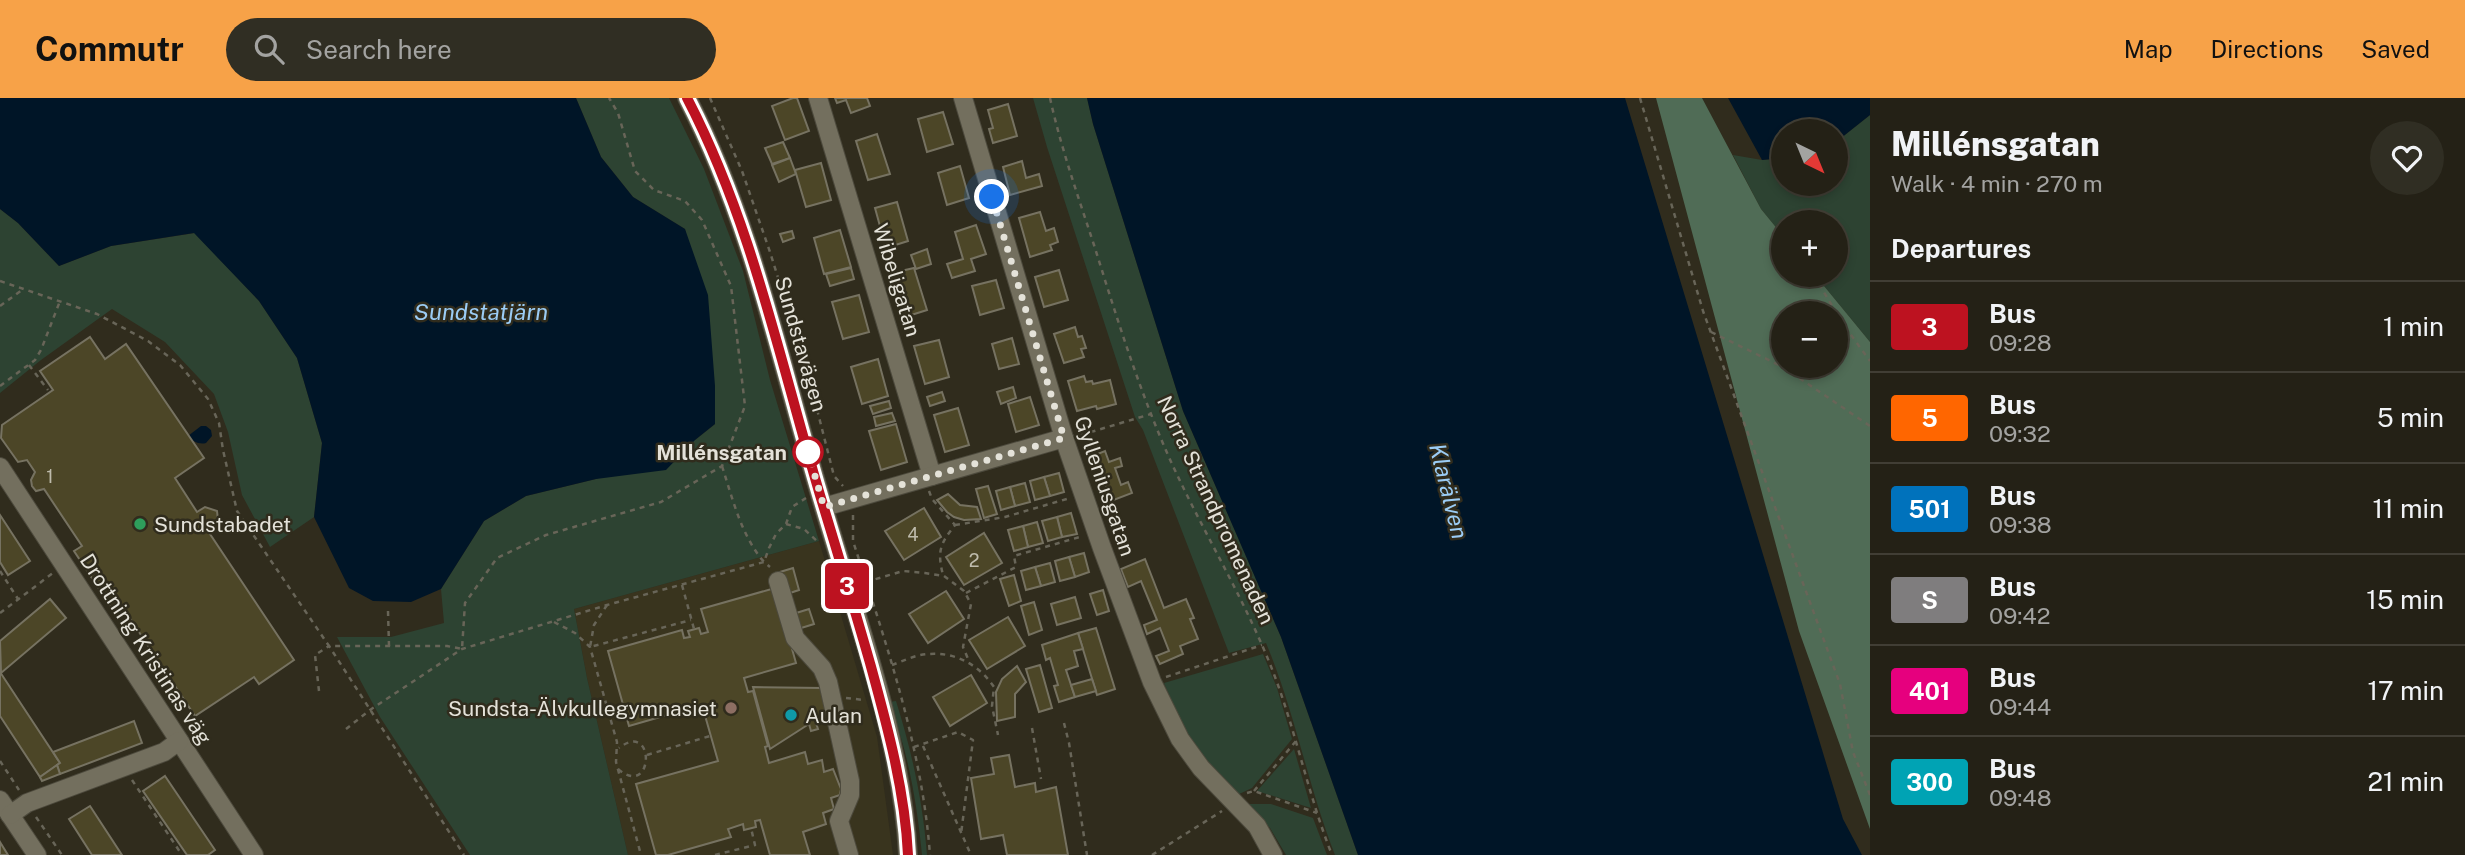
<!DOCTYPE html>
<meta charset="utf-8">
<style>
:root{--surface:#242116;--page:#302e23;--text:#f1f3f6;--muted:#a3a3a1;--line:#413e35;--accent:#f7a248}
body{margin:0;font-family:"Public Sans",sans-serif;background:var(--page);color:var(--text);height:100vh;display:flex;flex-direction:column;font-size:26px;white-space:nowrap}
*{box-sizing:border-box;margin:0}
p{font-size:23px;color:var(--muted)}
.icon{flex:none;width:38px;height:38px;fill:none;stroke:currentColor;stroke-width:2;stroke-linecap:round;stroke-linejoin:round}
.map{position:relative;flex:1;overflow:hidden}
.drawer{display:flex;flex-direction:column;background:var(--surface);width:595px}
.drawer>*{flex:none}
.badge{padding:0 14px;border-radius:5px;font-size:24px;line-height:46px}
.needle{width:46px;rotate:137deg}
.buttons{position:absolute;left:1771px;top:21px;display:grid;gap:14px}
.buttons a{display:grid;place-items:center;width:77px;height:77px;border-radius:50%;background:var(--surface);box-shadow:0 4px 10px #0003,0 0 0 2px var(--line);font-size:35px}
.you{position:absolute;width:35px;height:35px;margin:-18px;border:5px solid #fff;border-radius:50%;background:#1a73e8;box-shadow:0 0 0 10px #1a73e833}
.map>.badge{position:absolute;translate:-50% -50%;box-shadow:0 0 0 4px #fff}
h2{padding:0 21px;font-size:26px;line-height:63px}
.round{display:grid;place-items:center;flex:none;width:74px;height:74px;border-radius:37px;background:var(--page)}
.overview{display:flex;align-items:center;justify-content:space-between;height:119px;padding:0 21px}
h1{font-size:33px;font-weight:800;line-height:52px}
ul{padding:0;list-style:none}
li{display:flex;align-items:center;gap:21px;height:91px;padding:0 21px;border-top:2px solid var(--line)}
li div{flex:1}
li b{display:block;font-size:26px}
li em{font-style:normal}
li .badge{min-width:77px;font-weight:700;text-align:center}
header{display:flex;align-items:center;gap:42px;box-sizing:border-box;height:98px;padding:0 35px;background:var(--accent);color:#111}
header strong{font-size:33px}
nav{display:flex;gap:38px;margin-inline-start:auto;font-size:24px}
.search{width:490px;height:63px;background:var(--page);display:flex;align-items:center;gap:18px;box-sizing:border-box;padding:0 24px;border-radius:38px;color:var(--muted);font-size:26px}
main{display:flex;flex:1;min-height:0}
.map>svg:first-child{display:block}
.built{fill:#39341e}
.green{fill:#2d4332}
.forest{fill:#506c56;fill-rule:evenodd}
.water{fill:#001527}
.building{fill:#4c4627;stroke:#767261;stroke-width:2}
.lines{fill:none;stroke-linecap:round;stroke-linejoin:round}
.minor-casing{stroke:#4d4a3d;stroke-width:20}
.path{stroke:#686558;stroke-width:2.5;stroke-dasharray:5 5;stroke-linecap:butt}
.minor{stroke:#736f5e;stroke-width:18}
.line-casing{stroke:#fff;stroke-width:16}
.line{stroke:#bd1220;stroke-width:10}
.walk{stroke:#e4e2d9;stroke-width:7;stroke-dasharray:0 12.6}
.stop-dot{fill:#fff;stroke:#bd1220;stroke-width:3.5}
.leisure-dot{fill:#2e9e5b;stroke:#302c1d;stroke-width:2.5}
.education-dot{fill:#8d6e63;stroke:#302c1d;stroke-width:2.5}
.culture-dot{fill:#0f9aa8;stroke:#302c1d;stroke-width:2.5}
.labels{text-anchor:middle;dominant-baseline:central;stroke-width:5;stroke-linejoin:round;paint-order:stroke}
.number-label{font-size:18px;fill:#bebbac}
.street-label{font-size:21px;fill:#e4e2d9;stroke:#302c1d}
.stop-label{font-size:21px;font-weight:bold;fill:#e4e2d9;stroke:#302c1d;text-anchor:end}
.poi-label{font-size:21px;fill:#e4e2d9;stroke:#302c1d;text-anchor:start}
.water-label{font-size:23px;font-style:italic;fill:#9bccf5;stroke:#302c1d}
</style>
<header>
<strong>Commutr</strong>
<div class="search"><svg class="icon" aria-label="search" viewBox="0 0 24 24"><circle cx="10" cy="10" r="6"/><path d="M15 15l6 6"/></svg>Search here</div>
<nav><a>Map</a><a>Directions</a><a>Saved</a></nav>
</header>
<main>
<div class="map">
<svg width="1870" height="757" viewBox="0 0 1870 757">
<rect width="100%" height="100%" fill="#302c1d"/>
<polygon class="built" points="819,443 877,639 893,757 628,757 587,580 574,511"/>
<g class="green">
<polygon points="576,0 669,0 704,71 743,173 770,282 819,443 574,511 587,580 628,757 470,757 380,619 337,539 391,539 444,525 441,491 484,423 526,398 596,381 695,342 715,326 685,131 633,99 601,59"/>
<path d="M1033 0H1087L1093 26 1183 313 1281 539 1358 757H1335C1308 688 1295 614 1266 545L1229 555 1143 332 1135 319 1047 49Z"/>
<polygon points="1870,17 1870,244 1815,177 1836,177 1836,124 1783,124 1783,138 1761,111 1733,57 1762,62 1783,60 1783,86 1836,86 1836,44"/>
<polygon points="0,111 18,125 59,168 111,148 195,135 259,203 297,260 322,345 314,419 270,449 242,397 228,334 214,296 165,244 112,211 41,262 0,295"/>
<polygon points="1263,556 1277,590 1292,641 1252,690 1237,697 1198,655 1178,619 1164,585"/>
<path d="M896 603C912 654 923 704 927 757H922C917 705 908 653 889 604Z"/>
<polygon points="1294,651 1311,710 1257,693"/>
<polygon points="1246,706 1271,706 1313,720 1327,757 1286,757 1270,730"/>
</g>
<path class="forest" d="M1656 0H1702L1761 111 1783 138V177H1815L1870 244V731L1799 533ZM1783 215H1836V268H1783Z"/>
<g class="water">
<polygon points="0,0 576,0 601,59 633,99 685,131 708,197 715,288 715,326 695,342 666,372 596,381 526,398 484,423 441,491 411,504 373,503 349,490 314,419 322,345 297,260 259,203 194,135 111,148 59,168 18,125 0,111"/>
<polygon points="1087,0 1625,0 1843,721 1862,757 1358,757 1281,539 1183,313 1093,26"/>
<polygon points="1728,0 1870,0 1870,17 1836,44 1836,33 1783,33 1783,60 1762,62"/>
<path d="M201 328H206L211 332 212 338 206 345C199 347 192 343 188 338Z"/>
</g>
<g class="building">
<polygon points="793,0 797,0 809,33 785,42 772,8"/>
<polygon points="835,0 867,0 870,8 851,15 846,2 837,5"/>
<polygon points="1008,6 1017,38 993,45 989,31 993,30 988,12"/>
<polygon points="943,14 953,46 927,54 918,21"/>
<polygon points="877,36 890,76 868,82 856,43"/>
<polygon points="783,44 790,60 772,66 765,50"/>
<polygon points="790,60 796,76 779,84 772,67"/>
<polygon points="1022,63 1026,80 1039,76 1042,88 1010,97 1003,69"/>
<polygon points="821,65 831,102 806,109 795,72"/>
<polygon points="960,68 969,100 947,107 938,75"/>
<polygon points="897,104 908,143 886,150 875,110"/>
<polygon points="1040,114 1046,133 1054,130 1058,144 1050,147 1052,152 1030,159 1019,120"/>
<polygon points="976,127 986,156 971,161 975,173 952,180 947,166 963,161 955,134"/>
<polygon points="840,132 851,169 824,176 814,140"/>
<polygon points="792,133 794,140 783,144 780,136"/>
<polygon points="927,151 931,166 916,171 911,157"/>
<polygon points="851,170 854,181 830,188 826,176"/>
<polygon points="914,170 927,212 905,219 892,175"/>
<polygon points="1059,172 1068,202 1044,209 1035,179"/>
<polygon points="996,182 1004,210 980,217 972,188"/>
<polygon points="859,197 869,234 843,241 832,204"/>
<polygon points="1075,229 1078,239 1082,238 1086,250 1081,251 1084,259 1064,265 1054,236"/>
<polygon points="90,239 105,261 126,246 204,360 175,380 197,414 205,409 217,413 218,422 206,430 294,562 259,586 254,579 195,618 125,513 117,518 74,453 82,448 44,391 36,393 32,388 31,382 35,374 27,362 18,364 1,340 2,327 53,292 40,273"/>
<polygon points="1012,240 1019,266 999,271 992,246"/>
<polygon points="939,242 949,279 925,286 914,248"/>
<polygon points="878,261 888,298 862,306 851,269"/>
<polygon points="1084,278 1086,284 1092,283 1093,286 1110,282 1116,306 1097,311 1096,308 1077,313 1068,283"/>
<polygon points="1013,289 1016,300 1001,306 997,294"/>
<polygon points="942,294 945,303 930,308 927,299"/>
<polygon points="1030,299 1039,327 1016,334 1008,306"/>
<polygon points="889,303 891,310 873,316 870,308"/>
<polygon points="958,310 969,347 945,354 934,317"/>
<polygon points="892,315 895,323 876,328 874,319"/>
<polygon points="896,326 907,364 881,372 869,333"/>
<polygon points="1105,353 1109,364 1120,360 1122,368 1115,370 1121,387 1128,384 1132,395 1111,403 1095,357"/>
<polygon points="1059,375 1064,394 1050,398 1044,379"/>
<polygon points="1044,379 1050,398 1035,402 1030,383"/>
<polygon points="1025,385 1030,404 1015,408 1010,389"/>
<polygon points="988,388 997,416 984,420 976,391"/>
<polygon points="1010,389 1015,408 1001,412 996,393"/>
<polygon points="948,396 960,407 977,409 981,421 964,422 954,419 947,414 937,402"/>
<polygon points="924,410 941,439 904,462 885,433"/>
<polygon points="1071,415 1077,436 1062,439 1057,419"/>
<polygon points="0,417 30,463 8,477 0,464"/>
<polygon points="1057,419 1062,439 1048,443 1042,423"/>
<polygon points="1037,424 1043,445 1028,449 1023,428"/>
<polygon points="1023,428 1028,449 1014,453 1008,432"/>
<polygon points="984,435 1002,465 964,487 946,459"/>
<polygon points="1084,455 1089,474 1075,479 1069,459"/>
<polygon points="1069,459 1075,479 1060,483 1055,463"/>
<polygon points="1145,461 1164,510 1186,501 1194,520 1190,521 1198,541 1180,548 1183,556 1160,566 1156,558 1169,553 1160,530 1147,536 1144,527 1157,522 1141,483 1128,489 1121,471"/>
<polygon points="1050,465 1055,484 1041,488 1035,469"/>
<polygon points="1035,469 1041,488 1026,492 1021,473"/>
<polygon points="793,470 799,492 787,496 780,474"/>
<polygon points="1014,477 1021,503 1009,508 1000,481"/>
<polygon points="775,490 796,565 744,580 748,594 753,593 768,648 765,649 769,665 805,654 808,666 822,662 824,674 833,671 841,691 840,697 831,700 834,711 823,715 826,726 803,734 810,757 770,757 760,722 755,723 756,729 744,732 743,726 728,731 731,739 668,757 656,757 636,686 718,663 702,607 629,628 608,553 682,532 684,540 690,539 688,533 699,530 701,536 708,534 701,511"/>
<polygon points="1103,492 1109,513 1097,517 1090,496"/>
<polygon points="946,493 964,521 928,545 909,516"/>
<polygon points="1075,499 1081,520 1057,527 1051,506"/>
<polygon points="50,501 66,520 1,575 0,543"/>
<polygon points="1034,504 1042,532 1029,537 1021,508"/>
<polygon points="809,511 814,526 798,531 793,516"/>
<polygon points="1008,519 1025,548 987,571 969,542"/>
<polygon points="1096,530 1115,591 1097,597 1078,535"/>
<polygon points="1078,535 1083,551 1074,553 1078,568 1066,572 1075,599 1059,604 1054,588 1058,587 1050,560 1046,562 1042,547"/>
<polygon points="1040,567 1052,610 1039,614 1026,571"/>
<polygon points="1017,568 1026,584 1015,596 1015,619 997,623 996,594 1002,581"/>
<polygon points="0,574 60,665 40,679 0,618"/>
<polygon points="971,577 987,605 950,628 933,599"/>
<polygon points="1092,581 1096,593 1075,599 1071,587"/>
<polygon points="753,589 823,590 829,613 815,622 818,631 811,633 809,626 770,651"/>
<polygon points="134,623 142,645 60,676 57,667 60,665 53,654"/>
<polygon points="1009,657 1015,689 1035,685 1036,694 1056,689 1068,757 1007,757 1003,737 981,741 971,680 994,676 991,660"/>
<polygon points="57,667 60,676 42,683 40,679"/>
<polygon points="165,678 215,752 208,757 187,757 143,693"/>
<polygon points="90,708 122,757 92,757 69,721"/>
<polygon points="0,744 8,757 0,757"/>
</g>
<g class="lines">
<g class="minor-casing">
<g id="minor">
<path d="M687 0C752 125 780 263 820 397 853 510 902 640 908 757"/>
<polyline points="818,0 932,378"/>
<polyline points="963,0 1064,340 1102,450 1152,584 1180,641 1201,670 1257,728 1273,757"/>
<polyline points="0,369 254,757"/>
<polyline points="824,409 1064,340"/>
<polyline points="778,483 795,540 822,570 828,584 850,683 850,697 839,723 849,757"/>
<polyline points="0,702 37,757"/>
<polyline points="10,717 27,705 164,654 179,643"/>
</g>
</g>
<g class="path">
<polyline points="710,0 742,73 770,154 808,276 834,378 843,388"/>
<path d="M1050 0C1061 50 1078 98 1094 147 1116 217 1138 289 1168 357 1199 427 1241 494 1270 566 1295 628 1307 694 1332 757"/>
<polyline points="1640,0 1703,213 1840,586 1853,654 1870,697"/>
<polyline points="0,183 97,216 148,243 180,267 208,301 219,325 223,352 237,413 329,548 447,548 462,551 465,505 497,460 546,437 661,404 722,368 745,308 731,188 702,122 685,103 654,92 635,73 618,15 609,0"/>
<polyline points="1819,186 1843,226 1870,263"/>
<polyline points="0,208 22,192"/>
<polyline points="1711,234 1783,269 1870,328"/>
<polyline points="29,267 48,292"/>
<polyline points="0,288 35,262 41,252 60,203"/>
<polyline points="1081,337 1151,316"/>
<path d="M722 368C733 402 741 437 764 464L769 450 776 436 786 426 792 409 806 400"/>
<path d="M929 393 932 401 955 427C940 446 937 453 943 477"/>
<path d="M853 417V443C886 545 922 649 930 757"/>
<polyline points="786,426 804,431 818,444"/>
<polyline points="955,427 1005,419 1070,400"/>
<polyline points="0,473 18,501"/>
<polyline points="866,484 903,473 925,475 944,478 964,493 971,506 963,549 969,563"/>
<polyline points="682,487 694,531"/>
<polyline points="966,495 1016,469 1014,458 1083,438"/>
<polyline points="607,507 594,527 590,549 691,522"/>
<polyline points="388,513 389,548"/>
<polyline points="0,515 53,475"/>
<polyline points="554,524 575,535 590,549 617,644 616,664 641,757"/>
<path d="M892 567C903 563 917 556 929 556 956 554 979 567 994 589L992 608 998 637"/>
<polyline points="1166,579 1262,547"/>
<polyline points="319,593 315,557 329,548 464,757"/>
<polyline points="846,600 864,602"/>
<polyline points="1064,625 1069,645 1087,757"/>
<polyline points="1032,630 1041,681"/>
<polyline points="346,631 370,612 462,551 607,507 764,464 770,469"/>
<polyline points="923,648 971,757"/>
<polyline points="914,649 958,634 973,642 961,736"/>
<polyline points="647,657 710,638"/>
<polyline points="0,663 19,692"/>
<path d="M618 671C654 702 656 621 619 650"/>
<polyline points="132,682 182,757"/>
<polyline points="1254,693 1296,643"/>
<polyline points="1247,695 1254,693 1317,715"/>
<polyline points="36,719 62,757"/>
<polyline points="715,757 755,747 751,730"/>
<polyline points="1152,757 1222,713"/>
</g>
<use href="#minor" class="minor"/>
</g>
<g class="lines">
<g class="line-casing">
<path id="line" d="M687 0C752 125 780 263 820 397 837 453 854 509 870 565 887 627 905 692 908 757"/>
</g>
<use href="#line" class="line"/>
<polyline class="walk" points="808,354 824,409 1064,340 992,99"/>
</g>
<circle class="stop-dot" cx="808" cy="354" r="14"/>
<circle class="leisure-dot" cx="140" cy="426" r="7"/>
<circle class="education-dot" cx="731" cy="610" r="7"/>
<circle class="culture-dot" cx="791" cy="617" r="7"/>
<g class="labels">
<g class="number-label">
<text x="50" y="378">1</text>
<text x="913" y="436">4</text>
<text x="974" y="462">2</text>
</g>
<g class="street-label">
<text transform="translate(897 182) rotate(73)">Wibeligatan</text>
<text transform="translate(801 246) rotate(74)">Sundstavägen</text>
<text transform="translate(1105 388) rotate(71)">Gylleniusgatan</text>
<text transform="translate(1216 412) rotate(65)">Norra Strandpromenaden</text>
<text transform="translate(146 551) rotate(57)">Drottning Kristinas väg</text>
</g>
<g class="stop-label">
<text x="787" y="354">Millénsgatan</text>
</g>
<g class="poi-label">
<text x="154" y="426">Sundstabadet</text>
<text x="717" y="610" text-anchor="end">Sundsta-Älvkullegymnasiet</text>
<text x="805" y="617">Aulan</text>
</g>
<g class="water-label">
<text x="481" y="213">Sundstatjärn</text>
<text transform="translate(1449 393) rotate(76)">Klarälven</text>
</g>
</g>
</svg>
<div class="buttons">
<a><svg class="needle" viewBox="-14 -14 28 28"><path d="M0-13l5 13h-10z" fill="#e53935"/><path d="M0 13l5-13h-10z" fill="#a3a3a1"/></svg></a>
<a>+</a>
<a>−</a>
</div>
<div class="you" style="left:992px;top:99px"></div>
<b class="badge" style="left:847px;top:488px;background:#bd1220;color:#fff">3</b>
</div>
<section class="drawer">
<div class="overview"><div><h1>Millénsgatan</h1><p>Walk · 4 min · 270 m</p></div><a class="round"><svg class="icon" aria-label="heart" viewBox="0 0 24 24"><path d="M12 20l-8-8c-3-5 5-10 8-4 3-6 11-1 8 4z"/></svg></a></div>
<h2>Departures</h2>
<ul>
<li><span class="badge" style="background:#bd1220;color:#fff">3</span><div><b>Bus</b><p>09:28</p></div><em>1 min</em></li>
<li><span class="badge" style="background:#f60;color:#fff">5</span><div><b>Bus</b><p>09:32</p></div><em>5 min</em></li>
<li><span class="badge" style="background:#0072bc;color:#fff">501</span><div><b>Bus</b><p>09:38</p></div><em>11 min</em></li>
<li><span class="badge" style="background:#7f7d7e;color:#fff">S</span><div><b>Bus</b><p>09:42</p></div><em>15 min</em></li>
<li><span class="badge" style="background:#e6007e;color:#fff">401</span><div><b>Bus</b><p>09:44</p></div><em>17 min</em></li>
<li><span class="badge" style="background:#00a3b4;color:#fff">300</span><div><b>Bus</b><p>09:48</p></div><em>21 min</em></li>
</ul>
</section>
</main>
